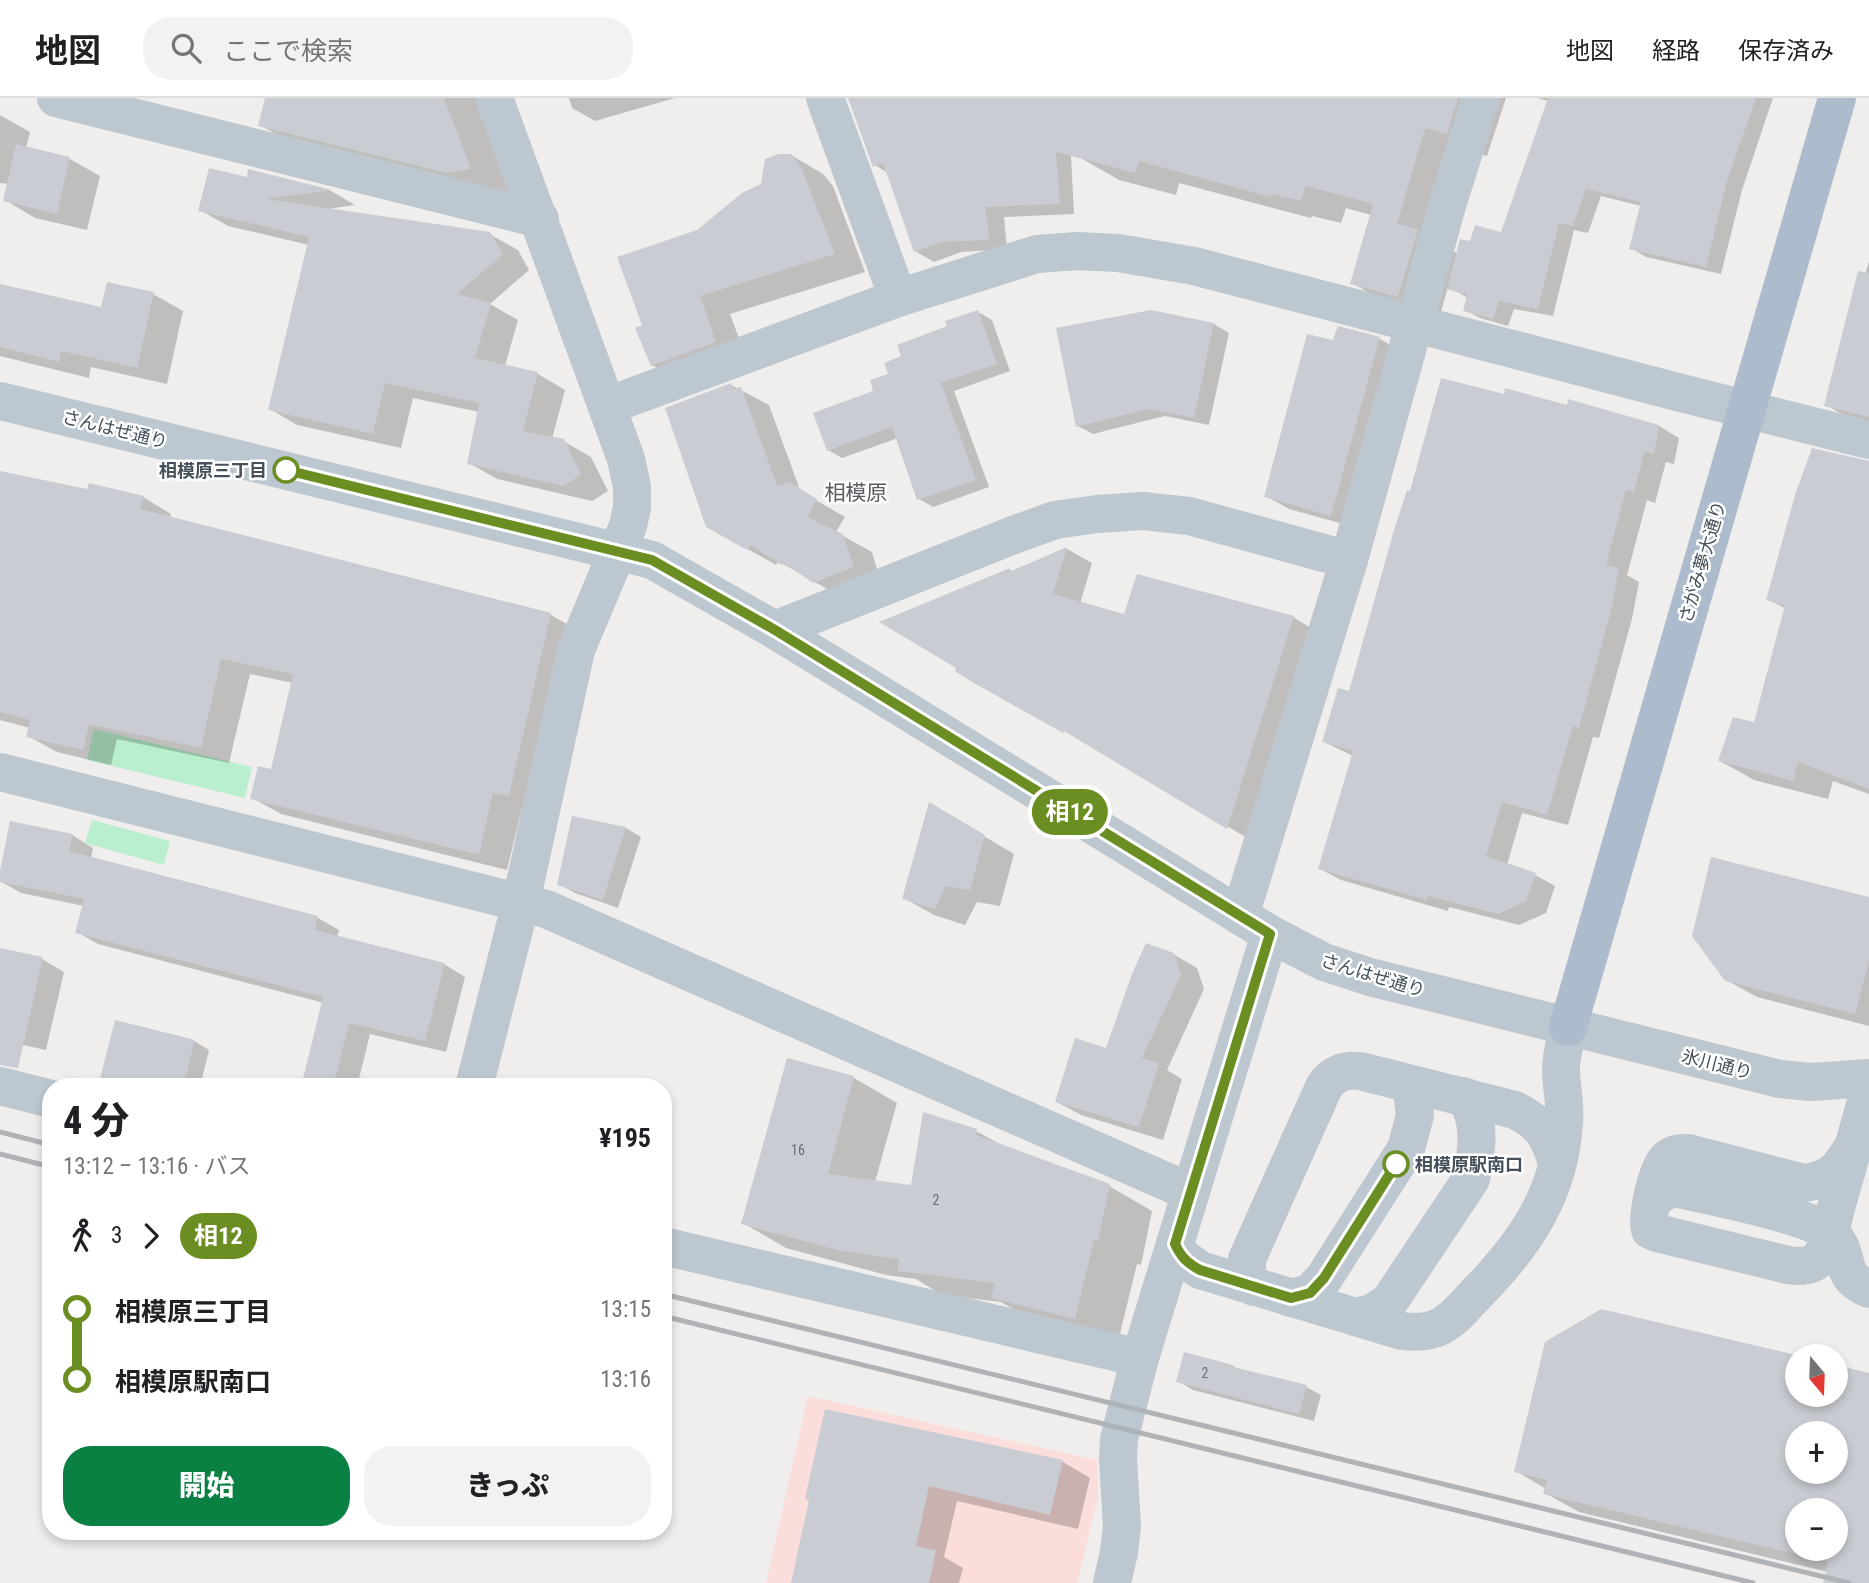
<!DOCTYPE html>
<html lang="ja">
<meta charset="utf-8">
<style>
:root{--surface:#fff;--page:#f2f2f2;--text:#202124;--muted:#757577;--line:#e0e0e0;--accent:#0b8043}
body{margin:0;font-family:"Roboto Condensed","Noto Sans JP",sans-serif;background:var(--page);color:var(--text);height:100vh;display:flex;flex-direction:column;font-size:26px;white-space:nowrap}
*{box-sizing:border-box;margin:0}
p{font-size:23px;color:var(--muted)}
.icon{flex:none;width:38px;height:38px;fill:none;stroke:currentColor;stroke-width:2;stroke-linecap:round;stroke-linejoin:round}
.map{position:relative;flex:1;overflow:hidden}
.side{position:absolute;left:42px;top:980px;width:630px;height:462px;display:flex;flex-direction:column;background:var(--surface);border-radius:28px;box-shadow:0 4px 10px #0003}
.side>*{flex:none}
.badge{padding:0 14px;border-radius:23px;font-size:24px;line-height:46px}
.needle{width:46px;rotate:161deg}
.buttons{position:absolute;left:1785px;top:1246px;display:grid;gap:14px}
.buttons a{display:grid;place-items:center;width:63px;height:63px;border-radius:50%;background:var(--surface);box-shadow:0 4px 10px #0003;font-size:35px}
.map>.badge{position:absolute;translate:-50% -50%;box-shadow:0 0 0 4px #fff}
.legs{display:flex;align-items:center;gap:10px;height:77px;padding:0 21px;font-size:23px}
.legs p{margin-inline-start:auto}
.overview{display:flex;align-items:center;justify-content:space-between;height:119px;padding:0 21px}
h1{font-size:38px;font-weight:800;line-height:52px}
.action{display:flex;gap:14px;margin-top:auto;padding:14px 21px}
.action a{flex:1;height:80px;border-radius:28px;background:var(--accent);color:#fff;font-size:28px;font-weight:800;line-height:80px;text-align:center}
.action a+a{background:var(--page);color:var(--text)}
ul{padding:0 21px;list-style:none}
li{display:flex;align-items:center;gap:24px;height:70px;font-size:26px}
li i{display:grid;place-items:center;width:10px;height:100%;margin:0 9px;background:currentColor}
li i::after{content:'';width:18px;height:18px;margin:-9px;border:5px solid;border-radius:50%;background:var(--surface)}
li p{margin-inline-start:auto}
li:first-child i{background:linear-gradient(#0000 50%,currentColor 0)}
li:last-child i{background:linear-gradient(currentColor 50%,#0000 0)}
header{display:flex;align-items:center;gap:42px;box-sizing:border-box;height:98px;padding:0 35px;background:var(--surface);border-bottom:2px solid var(--line)}
header strong{font-size:33px}
nav{display:flex;gap:38px;margin-inline-start:auto;font-size:24px}
.search{width:490px;height:63px;background:var(--page);display:flex;align-items:center;gap:18px;box-sizing:border-box;padding:0 24px;border-radius:28px;color:var(--muted);font-size:26px}
.map>svg:first-child{display:block}
.medical{fill:#fbdedb}
.green{fill:#b9efce}
.shadow{fill:#0003;fill-rule:evenodd}
.building{fill:#c9ccd2;fill-rule:evenodd}
.lines{fill:none;stroke-linecap:round;stroke-linejoin:round}
.minor{stroke:#bdc7d0;stroke-width:38}
.major{stroke:#acbccd;stroke-width:38}
.rail{stroke:#afb2b7;stroke-width:5}
.line-1-casing{stroke:#fff;stroke-width:16}
.line-1{stroke:#6b8e23;stroke-width:10}
.stop-1-dot{fill:#fff;stroke:#6b8e23;stroke-width:3.5}
.labels{text-anchor:middle;dominant-baseline:central;stroke-width:5;stroke-linejoin:round;paint-order:stroke}
.number-label{font-size:14px;fill:#666f78}
.street-label{font-size:18px;fill:#45505a;stroke:#fff}
.stop-label{font-size:18px;font-weight:bold;fill:#45505a;stroke:#fff;text-anchor:end}
.quarter-label{font-size:21px;fill:#595d62;stroke:#fff}
</style>
<header>
<strong>地図</strong>
<div class="search"><svg class="icon" aria-label="search" viewBox="0 0 24 24"><circle cx="10" cy="10" r="6"/><path d="M15 15l6 6"/></svg>ここで検索</div>
<nav><a>地図</a><a>経路</a><a>保存済み</a></nav>
</header>
<div class="map">
<svg width="1869" height="1485" viewBox="0 0 1869 1485">
<rect width="100%" height="100%" fill="#f0eded"/>
<polygon class="medical" points="808,1298 1097,1362 1098,1399 1077,1485 766,1485"/>
<g class="green">
<polygon points="94,631 252,669 245,700 87,662"/>
<polygon points="92,722 170,743 164,767 85,745"/>
</g>
<g class="shadow">
<polygon points="267,0 475,0 512,95 302,51 260,27"/>
<polygon points="569,0 675,0 595,23 572,10"/>
<polygon points="854,0 1068,0 1074,116 1004,119 1007,151 961,154 934,164 915,153 888,75 875,67"/>
<polygon points="1096,0 1506,0 1487,58 1465,51 1438,144 1458,156 1472,145 1502,136 1548,3 1538,0 1773,0 1742,92 1721,176 1646,159 1631,150 1641,108 1601,98 1588,135 1574,132 1553,218 1514,211 1508,228 1480,220 1465,212 1468,200 1448,189 1439,221 1392,208 1352,185 1371,117 1346,110 1341,125 1312,118 1311,120 1179,85 1176,97 1119,82 1079,59"/>
<polygon points="0,17 30,34 26,50 70,61 100,78 87,132 35,120 5,102 9,86 0,85"/>
<polygon points="791,57 823,76 833,88 865,174 730,216 747,262 684,286 652,267 644,228 698,134 763,87"/>
<polygon points="250,73 331,93 355,107 328,111 489,136 518,152 529,172 490,206 518,222 505,268 538,276 565,292 552,341 563,343 591,359 608,393 592,403 497,381 469,365 479,314 413,300 401,350 297,327 270,311 309,147 228,128 200,112 248,81"/>
<polygon points="1869,163 1869,329 1861,327 1826,307"/>
<polygon points="0,188 103,211 153,196 183,213 167,286 91,269 89,280 0,258"/>
<polygon points="1151,213 1214,226 1229,235 1209,327 1165,318 1093,336 1078,328"/>
<polygon points="978,214 992,222 1010,273 954,293 989,389 933,409 919,401 898,340 842,360 828,352 903,259"/>
<polygon points="1339,230 1380,241 1402,254 1354,429 1289,411 1266,398 1335,244"/>
<polygon points="731,287 769,307 799,389 795,390 845,419 836,434 872,454 881,485 843,500 778,463 776,467 737,445"/>
<polygon points="1505,298 1659,328 1679,340 1674,366 1666,364 1655,405 1647,402 1627,477 1639,484 1632,521 1599,640 1593,639 1568,727 1522,715 1507,767 1535,777 1555,788 1546,815 1519,827 1449,809 1448,813 1341,782 1320,771 1353,658 1324,644 1351,595 1412,395"/>
<polygon points="1869,365 1869,696 1833,683 1828,701 1754,682 1720,663 1756,626 1786,511 1768,501"/>
<polygon points="0,374 88,394 143,399 171,416 170,421 551,517 579,533 538,713 522,710 507,772 281,716 252,700 272,673 293,585 250,576 229,665 117,641 111,667 57,654 28,638 30,630 0,622"/>
<polygon points="1067,451 1092,465 1080,506 1125,518 1293,519 1319,535 1254,744 1090,647 975,584 958,569 882,524 1010,472 1014,474"/>
<polygon points="930,706 1014,756 1000,808 977,804 965,827 934,817 904,800"/>
<polygon points="573,720 626,730 641,739 618,810 575,795 559,786"/>
<polygon points="72,737 93,750 91,761 318,820 339,832 337,840 444,866 465,879 446,954 370,936 357,989 302,989 324,905 98,846 77,834 84,808 21,795 0,783"/>
<polygon points="1869,801 1869,928 1757,899 1726,882"/>
<polygon points="0,851 42,861 64,874 46,952 0,942"/>
<polygon points="1173,856 1197,870 1204,891 1167,972 1182,981 1163,1042 1081,1017 1057,1004 1107,952"/>
<polygon points="194,943 209,952 200,989 116,989 102,981"/>
<polygon points="854,980 897,1005 875,1084 913,1088 976,1033 1007,1050 1109,1088 1152,1113 1141,1167 1137,1166 1118,1244 1036,1224 1001,1204 942,1197 916,1181 886,1177 786,1150 743,1125"/>
<path d="M1602 1213 1797 1259V1297H1836V1269L1869 1276V1485H1825L1828 1474 1579 1414 1545 1395 1546 1391 1516 1373ZM1797 1335H1836V1374H1797ZM1797 1412H1836V1451H1797Z"/>
<polygon points="1233,1268 1240,1273 1306,1289 1321,1297 1314,1323 1193,1292 1178,1283"/>
<polygon points="827,1313 1063,1364 1090,1380 1078,1431 957,1403 944,1459 963,1470 959,1485 793,1485"/>
</g>
<g class="building">
<polygon points="265,0 444,0 471,71 446,75 258,28"/>
<polygon points="848,0 1458,0 1447,36 1425,30 1397,126 1418,131 1398,199 1350,186 1373,106 1306,88 1301,103 1271,96 1271,99 1139,63 1135,75 1056,54 1060,106 986,109 989,142 942,144 914,154 883,65 873,69"/>
<polygon points="1548,0 1756,0 1727,83 1706,169 1629,151 1641,104 1586,91 1573,128 1559,125 1538,211 1499,203 1493,221 1463,213 1467,197 1447,191 1460,141 1470,143 1475,127 1501,134"/>
<polygon points="16,46 70,59 57,116 3,103"/>
<polygon points="779,56 791,56 801,69 835,156 700,198 716,244 651,268 635,230 642,227 617,159 697,132 742,95 761,86 765,61"/>
<polygon points="209,70 247,79 248,71 332,92 266,101 490,134 503,156 457,196 491,205 475,260 538,274 523,333 564,341 581,377 563,388 467,366 479,305 385,285 373,336 268,312 309,139 198,113"/>
<polygon points="1858,173 1869,175 1869,319 1824,308"/>
<polygon points="107,184 154,194 137,270 61,253 59,264 0,249 0,186 101,209"/>
<polygon points="978,212 997,266 941,285 976,382 917,402 892,329 827,353 813,315 873,293 870,282 888,276 884,265 901,258 897,247 947,228 945,223"/>
<polygon points="1151,212 1214,225 1194,320 1149,311 1076,329 1056,230"/>
<polygon points="1338,228 1380,239 1331,418 1264,399 1307,236 1333,242"/>
<polygon points="1441,280 1504,296 1505,290 1567,307 1568,301 1659,327 1654,356 1645,353 1634,394 1626,392 1606,467 1619,470 1612,509 1579,630 1573,628 1547,717 1502,704 1486,758 1536,775 1526,803 1498,816 1428,798 1427,802 1318,771 1353,653 1322,644 1338,590 1349,593 1394,432 1407,392 1410,393"/>
<polygon points="731,285 733,291 741,289 772,373 770,373 773,375 777,388 789,384 817,401 807,419 843,436 854,469 813,485 783,464 782,467 750,447 747,452 706,429 665,310"/>
<polygon points="1812,350 1869,363 1869,691 1798,664 1793,683 1718,663 1733,619 1754,624 1785,507 1766,502 1795,397"/>
<polygon points="0,373 87,391 89,385 144,398 140,411 551,515 509,698 493,695 479,757 250,701 258,668 271,671 293,576 221,561 201,650 89,626 83,652 26,639 30,622 0,614"/>
<polygon points="1067,449 1053,496 1124,516 1137,476 1294,518 1227,731 1064,633 1063,635 974,585 955,573 956,570 879,524 1010,470 1009,474"/>
<polygon points="929,704 985,737 970,792 946,788 935,811 902,801"/>
<polygon points="572,718 626,729 603,802 557,787"/>
<polygon points="10,723 73,736 69,753 318,818 315,832 445,865 425,943 349,925 333,989 301,989 323,899 75,835 84,801 0,784 0,773"/>
<polygon points="1711,759 1869,799 1869,862 1855,916 1725,883 1692,838"/>
<polygon points="1146,845 1174,855 1181,877 1142,960 1159,965 1139,1029 1055,1004 1075,940 1106,950 1132,876"/>
<polygon points="0,850 43,859 18,970 0,967"/>
<polygon points="115,922 195,942 183,989 129,989 100,981"/>
<polygon points="787,960 854,978 828,1076 911,1087 923,1014 977,1031 976,1037 1110,1086 1098,1143 1094,1142 1075,1221 991,1200 995,1185 897,1173 899,1161 841,1153 741,1126"/>
<path d="M1601 1211 1800 1258H1797V1297H1836V1267L1869 1275V1485H1823L1828 1464 1543 1396 1547 1382 1514 1374 1545 1244ZM1797 1335H1836V1374H1797ZM1797 1412H1836V1451H1797Z"/>
<polygon points="1184,1254 1233,1267 1233,1269 1307,1287 1299,1316 1176,1284"/>
<polygon points="825,1311 1063,1362 1050,1417 929,1388 916,1448 936,1452 929,1485 791,1485 809,1402 805,1401"/>
</g>
<g class="lines">
<g class="minor">
<polyline points="56,0 540,121"/>
<polyline points="825,0 898,200"/>
<polyline points="0,303 652,462 775,532 1270,836 1324,864 1370,879 1780,981 1811,984 1869,980"/>
<polyline points="607,308 898,200 1037,156 1077,153 1118,155 1194,168 1689,297 1869,342"/>
<polyline points="775,532 1016,436 1055,422 1097,416 1143,413 1189,418 1349,462"/>
<polyline points="0,674 546,811 1190,1094"/>
<polyline points="1240,818 1349,462 1448,104 1481,0"/>
<polyline points="0,988 51,1001"/>
<polyline points="474,989 521,804 576,552 628,428 632,409 632,389 626,361 494,0"/>
<path d="M1855 1045C1840 1070 1834 1081 1804 1085L1688 1055C1681 1055 1673 1055 1667 1061 1657 1070 1646 1119 1650 1132L1657 1135 1788 1167C1800 1169 1814 1169 1822 1157 1830 1144 1832 1124 1836 1110 1847 1071 1858 1032 1869 993"/>
<path d="M1652 1102 1669 1091H1679C1709 1098 1812 1118 1831 1136 1853 1157 1835 1177 1869 1191"/>
<path d="M1175 1146 1181 1158 1200 1172 1402 1233C1443 1238 1452 1221 1478 1194 1525 1146 1560 1095 1564 1025 1566 1007 1561 989 1561 971 1561 957 1566 943 1568 929"/>
<polyline points="663,1148 1140,1260"/>
<path d="M1254 1189 1247 1176V1161L1324 989C1333 975 1344 972 1360 973L1515 1012C1542 1026 1549 1037 1557 1066"/>
<polyline points="1291,1200 1310,1195 1324,1180 1406,1051 1415,1017 1411,986"/>
<path d="M1356 1219 1372 1215 1389 1204 1471 1081C1477 1054 1482 1022 1464 998"/>
<polyline points="1112,1485 1119,1454 1122,1428 1118,1361 1119,1341 1140,1260 1270,836"/>
</g>
<polyline class="major" points="1568,929 1837,0"/>
<g class="rail">
<polyline points="0,1034 51,1047"/>
<polyline points="0,1056 51,1069"/>
<polyline points="663,1196 1849,1485"/>
<polyline points="663,1218 1753,1485"/>
</g>
</g>
<g class="lines">
<g class="line-1-casing">
<path id="line-1" d="M286 372 652 462 775 532 1270 836 1175 1146C1181 1159 1187 1165 1200 1172L1291 1200 1310 1195 1324 1180 1396 1066"/>
</g>
<use href="#line-1" class="line-1"/>
</g>
<g class="stop-1-dot">
<circle cx="286" cy="372" r="12"/>
<circle cx="1396" cy="1066" r="12"/>
</g>
<g class="labels">
<g class="number-label">
<text x="798" y="1052">16</text>
<text x="936" y="1102">2</text>
<text x="1205" y="1275">2</text>
</g>
<g class="street-label">
<text transform="translate(115 331) rotate(14)">さんはぜ通り</text>
<text transform="translate(1702 464) rotate(-74)">さがみ夢大通り</text>
<text transform="translate(1373 877) rotate(17)">さんはぜ通り</text>
<text transform="translate(1717 966) rotate(14)">氷川通り</text>
</g>
<g class="stop-label">
<text x="267" y="372">相模原三丁目</text>
<text x="1415" y="1066" text-anchor="start">相模原駅南口</text>
</g>
<g class="quarter-label">
<text x="856" y="395">相模原</text>
</g>
</g>
</svg>
<div class="buttons">
<a><svg class="needle" viewBox="-14 -14 28 28"><path d="M0-13l5 13h-10z" fill="#e53935"/><path d="M0 13l5-13h-10z" fill="#757577"/></svg></a>
<a>+</a>
<a>−</a>
</div>
<b class="badge" style="left:1070px;top:714px;background:#6b8e23;color:#fff">相12</b>
<section class="side">
<div class="overview"><div><h1>4 分</h1><p>13:12 – 13:16 · バス</p></div><b>¥195</b></div>
<div class="legs"><svg class="icon" aria-label="walk" viewBox="0 0 24 24"><circle cx="13" cy="4" r="2"/><path d="M13 8l-2 6 4 7M11 14l-3 7M7 12l3-4h3l4 4"/></svg>3<svg class="icon" aria-label="forward" viewBox="0 0 24 24"><path d="M9 5l7 7-7 7"/></svg><b class="badge" style="background:#6b8e23;color:#fff">相12</b></div>
<ul>
<li><i style="color:#6b8e23"></i><b>相模原三丁目</b><p>13:15</p></li>
<li><i style="color:#6b8e23"></i><b>相模原駅南口</b><p>13:16</p></li>
</ul>
<div class="action"><a>開始</a><a>きっぷ</a></div>
</section>
</div>
